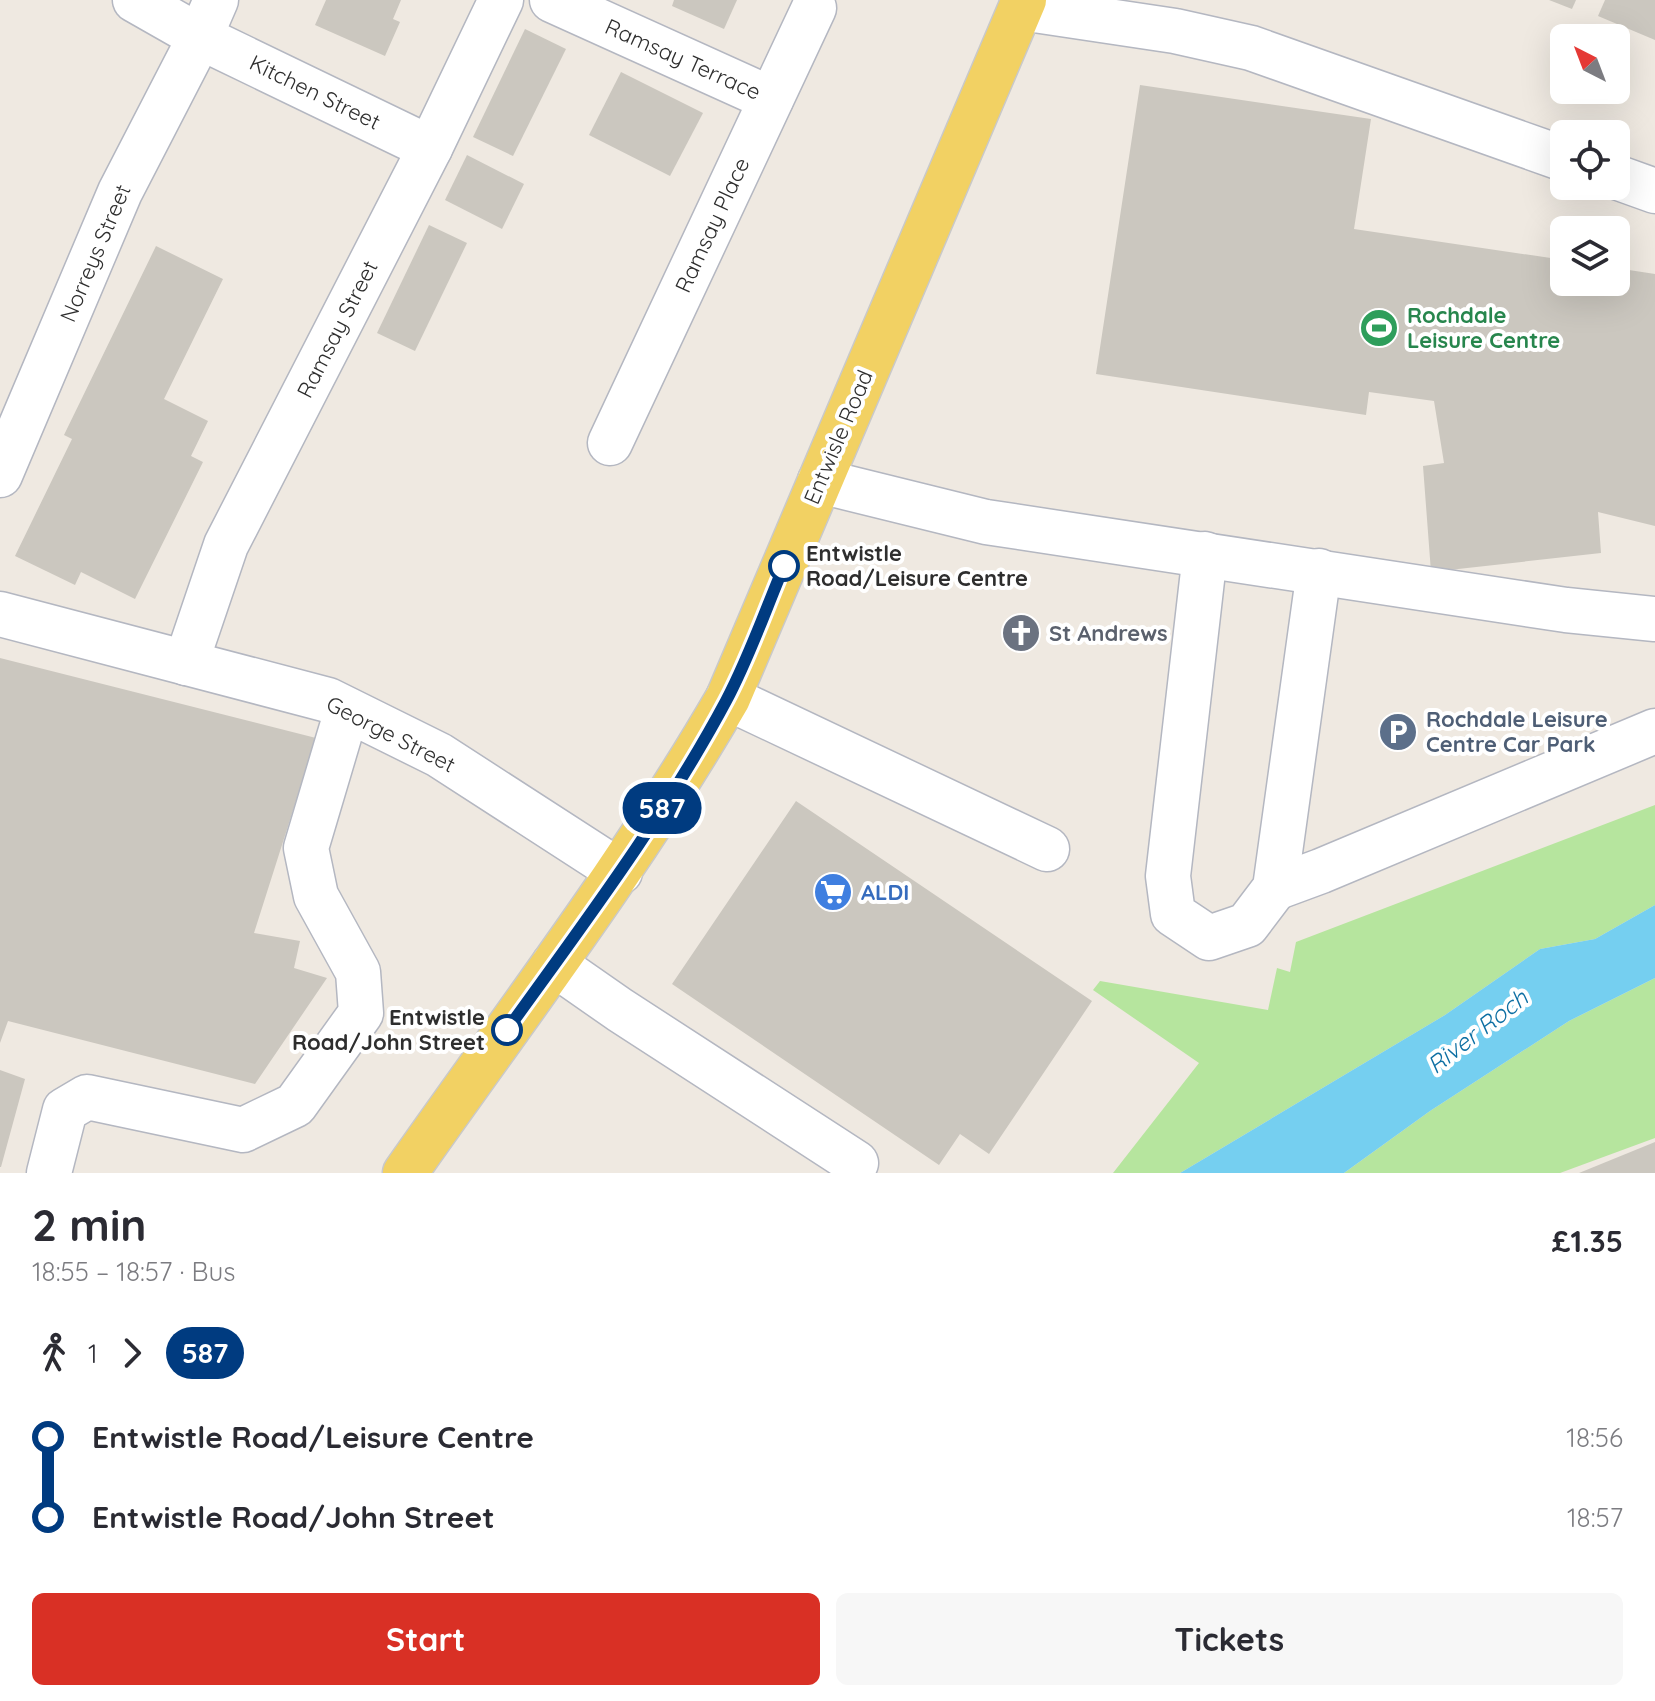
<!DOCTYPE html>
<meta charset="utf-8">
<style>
:root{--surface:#fff;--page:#f7f7f7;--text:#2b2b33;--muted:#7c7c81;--accent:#d93025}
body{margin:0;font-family:Quicksand,sans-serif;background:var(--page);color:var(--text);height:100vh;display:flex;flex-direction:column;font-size:30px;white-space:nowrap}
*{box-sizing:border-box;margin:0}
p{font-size:26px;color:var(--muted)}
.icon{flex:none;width:44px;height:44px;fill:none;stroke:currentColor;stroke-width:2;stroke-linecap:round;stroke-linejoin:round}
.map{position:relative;height:1173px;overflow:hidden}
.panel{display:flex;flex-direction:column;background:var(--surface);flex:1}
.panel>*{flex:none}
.badge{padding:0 16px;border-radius:26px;font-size:28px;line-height:52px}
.needle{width:52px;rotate:318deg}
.tools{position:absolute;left:1550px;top:24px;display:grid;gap:16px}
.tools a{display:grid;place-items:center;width:80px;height:80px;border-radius:12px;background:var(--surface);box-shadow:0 8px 32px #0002;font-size:40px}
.map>.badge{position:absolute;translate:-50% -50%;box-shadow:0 0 0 4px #fff}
.legs{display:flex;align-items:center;gap:12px;height:88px;padding:0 32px;font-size:26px}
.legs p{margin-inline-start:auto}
.overview{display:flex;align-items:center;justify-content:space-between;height:136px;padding:0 32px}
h1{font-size:44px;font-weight:700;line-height:60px}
.button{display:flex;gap:16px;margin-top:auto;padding:16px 32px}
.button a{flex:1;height:92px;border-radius:12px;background:var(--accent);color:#fff;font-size:32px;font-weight:700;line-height:92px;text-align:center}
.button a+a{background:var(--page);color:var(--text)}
ul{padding:0 32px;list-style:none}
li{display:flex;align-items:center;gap:28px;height:80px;font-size:30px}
li i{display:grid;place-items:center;width:12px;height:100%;margin:0 10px;background:currentColor}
li i::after{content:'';width:20px;height:20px;margin:-10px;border:6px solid;border-radius:50%;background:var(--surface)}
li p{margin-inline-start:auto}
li:first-child i{background:linear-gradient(#0000 50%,currentColor 0)}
li:last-child i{background:linear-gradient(currentColor 50%,#0000 0)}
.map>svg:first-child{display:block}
.green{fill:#b6e59e}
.water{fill:#75cff0}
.building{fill:#cbc7bf}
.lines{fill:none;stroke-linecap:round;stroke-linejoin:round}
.minor-casing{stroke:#b4b7c1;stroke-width:47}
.major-casing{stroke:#c9c9c9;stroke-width:47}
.minor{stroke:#fff;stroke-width:44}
.major{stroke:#f2d163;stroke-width:44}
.line-1-casing{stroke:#fff;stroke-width:18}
.line-1{stroke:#003b80;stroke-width:12}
.stop-1-dot{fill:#fff;stroke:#003b80;stroke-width:4}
.labels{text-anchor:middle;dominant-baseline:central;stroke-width:8;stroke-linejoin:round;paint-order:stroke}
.street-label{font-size:22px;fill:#2e2e2e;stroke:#fff}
.leisure-label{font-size:22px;font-weight:bold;fill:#27864d;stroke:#fff;text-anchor:start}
.stop-label{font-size:22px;font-weight:bold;fill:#2e2e2e;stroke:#fff;text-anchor:start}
.worship-label{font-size:22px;font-weight:bold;fill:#5b616d;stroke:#fff;text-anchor:start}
.service-label{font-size:22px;font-weight:bold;fill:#4e5e75;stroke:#fff;text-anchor:start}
.shop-label{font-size:22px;font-weight:bold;fill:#366cbe;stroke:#fff;text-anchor:start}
.water-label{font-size:24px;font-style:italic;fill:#0d6fa3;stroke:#fff}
</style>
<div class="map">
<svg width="1655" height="1173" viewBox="0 0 1655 1173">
<rect width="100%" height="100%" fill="#efe9e1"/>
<g class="green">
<polygon points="1655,805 1655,905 1595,939 1540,949 1445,1015 1180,1173 1113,1173 1199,1063 1093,990 1100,981 1268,1010 1277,968 1290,972 1296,942"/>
<polygon points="1655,978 1655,1138 1560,1173 1344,1173 1430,1111 1569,1021"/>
</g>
<polygon class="water" points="1655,905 1655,978 1569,1021 1430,1111 1344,1173 1180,1173 1445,1015 1540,949 1595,939"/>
<g class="building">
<polygon points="326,0 401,0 393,19 400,22 385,56 315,25"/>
<polygon points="674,0 737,0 724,29 672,6"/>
<polygon points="1549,0 1576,0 1572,9"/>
<polygon points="1605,0 1655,0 1655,40 1598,16"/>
<polygon points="525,29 566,49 513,156 473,137"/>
<polygon points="621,72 703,113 670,176 589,135"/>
<polygon points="1140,85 1371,119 1354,229 1564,260 1564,282 1616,282 1616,268 1655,274 1655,526 1598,512 1601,553 1431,572 1423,466 1444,463 1434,401 1369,392 1366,415 1096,374"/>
<polygon points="467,155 524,184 502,229 445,200"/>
<polygon points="429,225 467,243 415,351 377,333"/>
<polygon points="156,246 223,279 164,399 208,421 191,456 203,462 135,599 81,572 75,585 15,556 72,439 64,435"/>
<polygon points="0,658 316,738 254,933 300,941 294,968 327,978 255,1084 8,1021 0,1043"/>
<polygon points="796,801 1092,1001 989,1154 960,1134 939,1165 672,984"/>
<polygon points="0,1070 25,1079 1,1167 0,1167"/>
<polygon points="1655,1142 1655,1173 1579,1173"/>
</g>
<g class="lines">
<g class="minor-casing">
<g id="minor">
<polyline points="135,0 200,37 430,148"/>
<polyline points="552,0 771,99"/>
<polyline points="1021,8 1175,31 1251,48 1564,159"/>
<polyline points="1616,177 1655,191"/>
<polyline points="610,443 814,8"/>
<polyline points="0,475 120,192 200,37 216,0"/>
<polyline points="820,481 986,522 1566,610 1655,619"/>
<polyline points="1205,554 1168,876 1173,914 1209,938 1247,925 1275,888 1319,571"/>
<polyline points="0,614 328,700 439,755 620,872"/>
<polyline points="186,663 226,545 430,148 501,0"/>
<polyline points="728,698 1047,849"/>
<polyline points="1275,888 1321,871 1655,731"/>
<polyline points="554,964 620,1010 856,1163"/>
<polyline points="49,1173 65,1110 87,1097 243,1130 295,1105 361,1013 358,972 316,896 306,848 347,710"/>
</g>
</g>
<g class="major-casing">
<path id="major" d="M405 1173C515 1016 632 864 728 698L1024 0"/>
</g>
<use href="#minor" class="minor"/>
<use href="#major" class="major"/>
</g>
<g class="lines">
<g class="line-1-casing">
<path id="line-1" d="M507 1030C584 923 664 817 726 701 749 658 765 611 784 566"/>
</g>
<use href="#line-1" class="line-1"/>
</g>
<defs>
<g id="stadium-disc" transform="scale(2)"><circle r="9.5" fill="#2e9e5b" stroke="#fff"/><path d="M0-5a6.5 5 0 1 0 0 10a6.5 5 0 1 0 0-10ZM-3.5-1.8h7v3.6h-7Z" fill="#fff"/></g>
<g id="church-disc" transform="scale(2)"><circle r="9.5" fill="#6b7280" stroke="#fff"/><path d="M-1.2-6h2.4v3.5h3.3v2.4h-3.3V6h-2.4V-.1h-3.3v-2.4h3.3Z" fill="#fff"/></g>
<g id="parking-disc" transform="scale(2)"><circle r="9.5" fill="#5c6f8a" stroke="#fff"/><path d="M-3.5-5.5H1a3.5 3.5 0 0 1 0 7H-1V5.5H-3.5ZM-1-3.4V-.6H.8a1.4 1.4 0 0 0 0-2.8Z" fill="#fff"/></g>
<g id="supermarket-disc" transform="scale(2)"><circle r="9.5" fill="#3f7fe0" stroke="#fff"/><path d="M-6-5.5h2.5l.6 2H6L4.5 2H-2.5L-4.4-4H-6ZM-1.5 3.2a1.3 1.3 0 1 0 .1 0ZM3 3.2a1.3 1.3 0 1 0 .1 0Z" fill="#fff"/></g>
</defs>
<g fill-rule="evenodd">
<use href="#stadium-disc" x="1379" y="328"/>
<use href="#church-disc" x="1021" y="633"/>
<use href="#parking-disc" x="1398" y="732"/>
<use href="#supermarket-disc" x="833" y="892"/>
</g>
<g class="stop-1-dot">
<circle cx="784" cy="566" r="14"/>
<circle cx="507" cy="1030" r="14"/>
</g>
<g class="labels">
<g class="street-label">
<text transform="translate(683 59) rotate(24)">Ramsay Terrace</text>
<text transform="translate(315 92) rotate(26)">Kitchen Street</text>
<text transform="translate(712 225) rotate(-65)">Ramsay Place</text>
<text transform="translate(95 253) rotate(-67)">Norreys Street</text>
<text transform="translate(337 329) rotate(-63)">Ramsay Street</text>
<text transform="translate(838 437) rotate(-67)">Entwisle Road</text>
<text transform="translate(391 734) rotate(27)">George Street</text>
</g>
<g class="leisure-label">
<text x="1407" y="315">Rochdale<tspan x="1407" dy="25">Leisure Centre</tspan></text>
</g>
<g class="stop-label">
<text x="806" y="553">Entwistle<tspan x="806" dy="25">Road/Leisure Centre</tspan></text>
<text x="485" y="1017" text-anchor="end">Entwistle<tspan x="485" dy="25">Road/John Street</tspan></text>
</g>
<g class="worship-label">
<text x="1049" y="633">St Andrews</text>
</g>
<g class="service-label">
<text x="1426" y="719">Rochdale Leisure<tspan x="1426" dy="25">Centre Car Park</tspan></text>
</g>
<g class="shop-label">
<text x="861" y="892">ALDI</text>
</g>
<g class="water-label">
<text transform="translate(1477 1031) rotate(-38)">River Roch</text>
</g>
</g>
</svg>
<div class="tools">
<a><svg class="needle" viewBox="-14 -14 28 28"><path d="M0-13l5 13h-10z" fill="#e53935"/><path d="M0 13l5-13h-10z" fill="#7c7c81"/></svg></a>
<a><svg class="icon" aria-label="locate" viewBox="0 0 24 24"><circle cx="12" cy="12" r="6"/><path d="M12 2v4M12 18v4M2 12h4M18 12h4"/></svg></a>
<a><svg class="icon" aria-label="layers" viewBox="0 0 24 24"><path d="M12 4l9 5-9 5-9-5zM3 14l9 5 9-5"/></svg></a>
</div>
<b class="badge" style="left:662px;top:808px;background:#003b80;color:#fff">587</b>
</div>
<section class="panel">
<div class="overview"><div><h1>2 min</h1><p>18:55 – 18:57 · Bus</p></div><b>£1.35</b></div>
<div class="legs"><svg class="icon" aria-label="walk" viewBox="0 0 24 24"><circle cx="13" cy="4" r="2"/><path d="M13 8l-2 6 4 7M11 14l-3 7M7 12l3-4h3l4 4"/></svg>1<svg class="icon" aria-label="forward" viewBox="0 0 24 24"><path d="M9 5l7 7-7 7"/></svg><b class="badge" style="background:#003b80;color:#fff">587</b></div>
<ul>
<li><i style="color:#003b80"></i><b>Entwistle Road/Leisure Centre</b><p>18:56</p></li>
<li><i style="color:#003b80"></i><b>Entwistle Road/John Street</b><p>18:57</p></li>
</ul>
<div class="button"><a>Start</a><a>Tickets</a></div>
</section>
